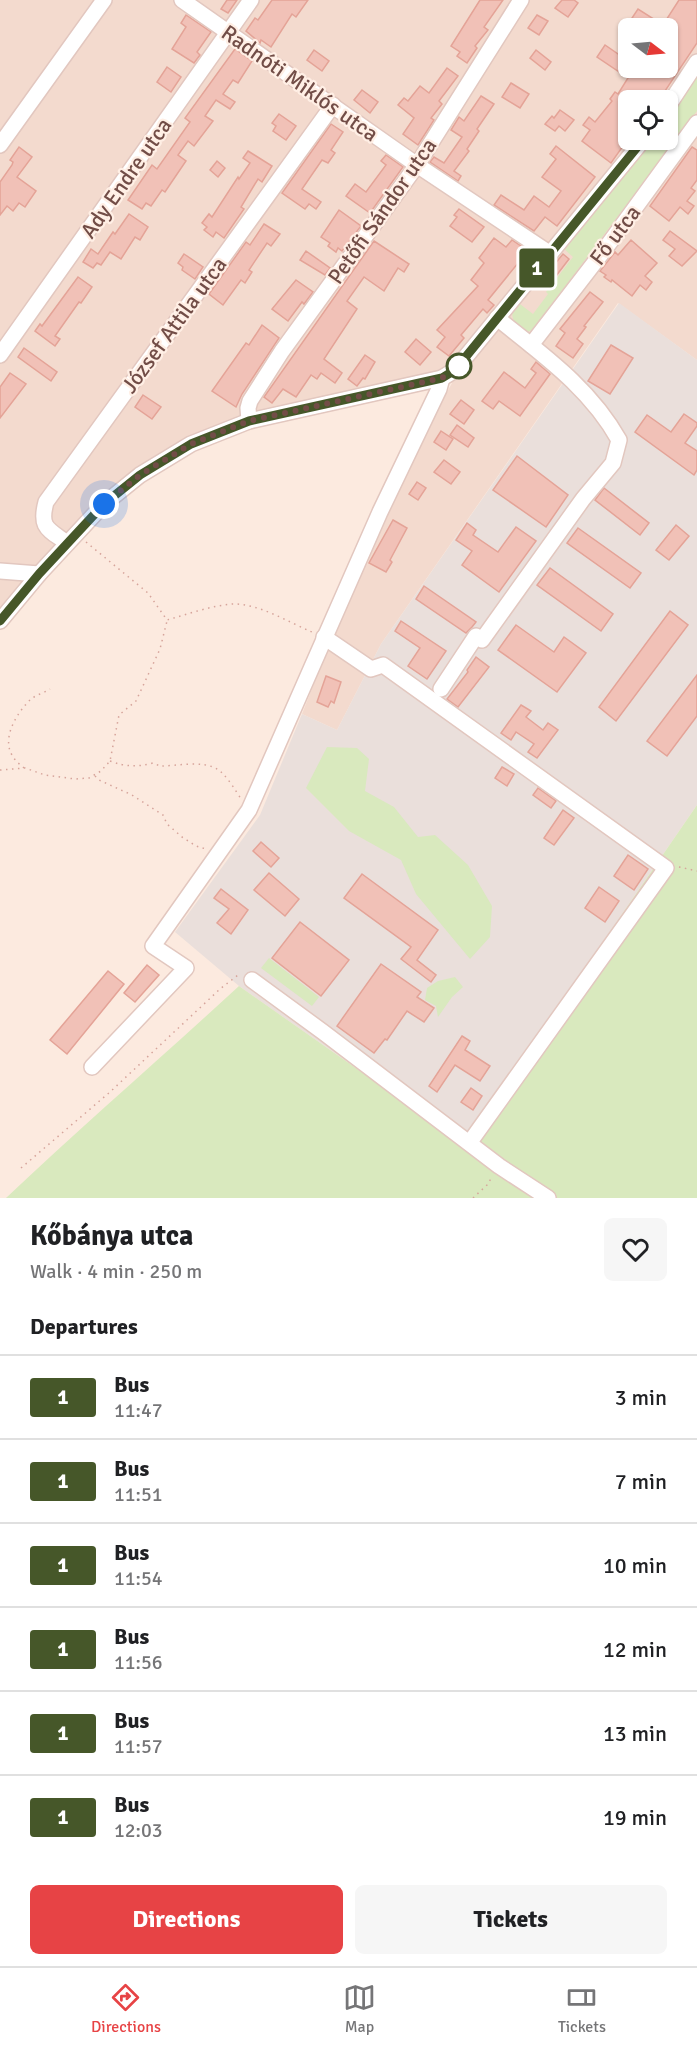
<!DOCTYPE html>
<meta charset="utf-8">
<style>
:root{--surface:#fff;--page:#f6f6f6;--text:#202124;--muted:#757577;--line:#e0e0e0;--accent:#e74345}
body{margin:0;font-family:Signika,sans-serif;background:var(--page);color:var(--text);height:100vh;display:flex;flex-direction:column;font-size:22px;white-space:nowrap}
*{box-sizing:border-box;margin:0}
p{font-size:20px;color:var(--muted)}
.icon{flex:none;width:33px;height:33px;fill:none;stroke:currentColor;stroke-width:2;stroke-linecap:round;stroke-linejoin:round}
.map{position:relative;height:1198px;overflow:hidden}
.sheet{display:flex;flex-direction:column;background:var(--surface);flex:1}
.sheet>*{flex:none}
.badge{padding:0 12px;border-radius:4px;font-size:21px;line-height:39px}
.needle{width:39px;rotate:106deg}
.buttons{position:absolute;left:618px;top:18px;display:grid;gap:12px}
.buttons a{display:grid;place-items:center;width:60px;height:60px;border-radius:9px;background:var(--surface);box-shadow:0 2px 4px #0004;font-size:30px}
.you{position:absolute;width:30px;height:30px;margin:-15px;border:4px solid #fff;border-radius:50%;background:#1a73e8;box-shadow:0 0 0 9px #1a73e833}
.map>.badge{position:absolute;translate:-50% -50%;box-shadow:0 0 0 3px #fff}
h2{padding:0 30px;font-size:22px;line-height:54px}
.round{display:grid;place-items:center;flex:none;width:63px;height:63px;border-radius:9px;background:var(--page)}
.summary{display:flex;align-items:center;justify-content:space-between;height:102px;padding:0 30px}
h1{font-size:28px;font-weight:700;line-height:45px}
.action{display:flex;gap:12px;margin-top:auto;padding:12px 30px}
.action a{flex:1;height:69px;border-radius:9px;background:var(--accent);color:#fff;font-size:24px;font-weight:700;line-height:69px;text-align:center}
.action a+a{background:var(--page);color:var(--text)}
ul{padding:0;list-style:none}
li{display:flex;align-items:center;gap:18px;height:84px;padding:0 30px;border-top:2px solid var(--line)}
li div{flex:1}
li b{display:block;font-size:22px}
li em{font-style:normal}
li .badge{min-width:66px;font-weight:700;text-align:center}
.tabs{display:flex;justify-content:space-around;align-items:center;height:84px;border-top:2px solid var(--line);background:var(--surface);font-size:16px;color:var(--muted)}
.tabs a{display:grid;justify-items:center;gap:3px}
.tabs .current{color:var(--accent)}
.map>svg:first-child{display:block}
.residential{fill:#f3dace;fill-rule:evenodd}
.industrial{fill:#eadfdb}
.green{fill:#d9e9be}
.building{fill:#f1c1b7;stroke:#e4a397;stroke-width:1.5}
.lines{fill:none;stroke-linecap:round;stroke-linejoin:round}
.minor-casing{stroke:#e2c7bf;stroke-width:18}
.path{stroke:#d6a49b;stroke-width:1.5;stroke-dasharray:1.5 4.5;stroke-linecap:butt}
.minor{stroke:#fff;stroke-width:15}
.line-casing{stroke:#fff;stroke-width:14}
.line{stroke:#465729;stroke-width:9}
.walk{stroke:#724d47;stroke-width:6;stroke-dasharray:0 10.8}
.stop-dot{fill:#fff;stroke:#465729;stroke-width:3}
.labels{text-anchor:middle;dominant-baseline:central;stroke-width:4.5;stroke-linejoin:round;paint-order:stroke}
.street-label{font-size:22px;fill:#724d47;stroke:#ffefe5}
</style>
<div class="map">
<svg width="697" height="1198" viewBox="0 0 697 1198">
<rect width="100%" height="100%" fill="#fceadf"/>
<path class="residential" d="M0 0H697V360L618 303 381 644 337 730 302 714 348 597 417 447 452 383 442 378 249 421 140 475 0 621ZM628 28H668V68H628ZM628 100H668V140H628Z"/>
<polygon class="industrial" points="619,303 697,360 697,805 464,1144 239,986 175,932 260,815 302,714 337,730 381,644"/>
<g class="green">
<path d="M697 68V111L533 329 528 332C513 325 508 316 516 301L533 314 548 294 546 292 573 257 563 248 649 140H668V115Z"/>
<polygon points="327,747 357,748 369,759 365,791 394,807 418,837 435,835 468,865 492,906 490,937 470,959 416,894 401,860 349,831 306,788"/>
<path d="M697 805V1198H6C82 1126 162 1057 239 986L464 1144Z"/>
<polygon points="269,958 319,997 312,1006 261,968"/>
<polygon points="455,977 463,987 452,997 438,1017 436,1006 425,1000 427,988 438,981"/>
</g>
<g class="building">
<polygon points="227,0 237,0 228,13 221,9"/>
<polygon points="272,0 308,0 296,17 292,14 271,47 261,40 260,43 246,31 255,18 258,20"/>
<polygon points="480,0 503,0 484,27 488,30 475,46 477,48 467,63 457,56 460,52 451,46"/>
<polygon points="562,0 574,0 578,3 568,17 555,8"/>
<polygon points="679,0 697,0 697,43 659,100 628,100 628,139 611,163 582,141 590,130 583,125 589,117 595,122 612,101 610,99 615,92 618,94 628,78 597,57 605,45 628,61 628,68 668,68 668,28 649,28 632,18 638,9 663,25"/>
<polygon points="186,15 211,32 197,52 200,55 194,63 172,49 186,27 181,23"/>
<polygon points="537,15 548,21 539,35 528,28"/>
<polygon points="235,49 252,61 238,83 233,80 223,94 235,102 230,109 216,100 205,116 213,121 194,146 188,141 178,155 186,161 171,183 165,192 162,190 151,206 146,203 142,209 128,200 152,165 157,169 190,122 185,118"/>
<polygon points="314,50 329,61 322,71 307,60"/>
<polygon points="536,50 551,62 545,70 530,58"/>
<polygon points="167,67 181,77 171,92 157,82"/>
<polygon points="447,68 458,76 439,101 442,104 431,118 434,120 418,145 403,134 414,118 398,105 404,98 408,101 420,86 429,93"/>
<polygon points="511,83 529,94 520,108 502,97"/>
<polygon points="362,90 378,102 370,113 354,100"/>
<polygon points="481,96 494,104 477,129 479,131 467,149 469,151 454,171 461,176 458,181 430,162 434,157 444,163 462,137 451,130 459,117 464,121"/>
<polygon points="560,110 574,120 565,131 559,126 555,131 545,124 552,116 554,118"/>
<polygon points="279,114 296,126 286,140 273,131 276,126 272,123"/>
<polygon points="331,124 343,132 331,150 335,153 328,163 322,160 302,189 321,202 316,209 309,204 305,209 282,193"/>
<polygon points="556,146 595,177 557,226 545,217 534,231 494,205 501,195 524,210 534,196 549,207 561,191 542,177 556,159 550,154"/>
<polygon points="19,147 32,157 17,177 36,191 25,207 19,203 13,211 7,206 0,215 0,182 12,165 13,162 10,160"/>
<polygon points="692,147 697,150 697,180 691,188 695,191 687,201 694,206 688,214 680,207 669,221 650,206"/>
<polygon points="248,151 272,166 262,182 258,179 241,207 244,209 224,238 216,232 213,237 204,230 207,227 202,223 209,214 212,217 238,177 239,179 250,163 243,158"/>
<polygon points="386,155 403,167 370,213 346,196 355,184 366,192 386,165 381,161"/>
<polygon points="217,161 225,168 218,177 210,170"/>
<polygon points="459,209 484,227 472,242 450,226 457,217 454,215"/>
<polygon points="339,210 361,226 342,251 338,248 336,252 328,246 330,243 321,237"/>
<polygon points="129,214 148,227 140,240 135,237 121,259 110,252 101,265 97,263 93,268 83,262 91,249 98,254 113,232 115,234"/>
<polygon points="264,224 280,234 271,246 267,243 249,270 252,272 245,283 241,280 223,305 209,294 246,242 250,245"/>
<polygon points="670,231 697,251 682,266 669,256 675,249 663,240"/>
<polygon points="494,238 506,247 512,240 534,255 529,261 523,257 488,300 494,305 487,313 483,309 461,335 464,338 449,356 437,347 445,337 437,330 478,286 471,280 484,263 479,258"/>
<polygon points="631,240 657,263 645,276 652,282 646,290 640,285 632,296 612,280 611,282 604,277 606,275 600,271 615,252 618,255"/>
<polygon points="374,241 409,264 404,272 398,268 384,291 364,277 347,301 357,309 324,359 342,373 335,383 321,373 317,379 311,375 296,397 283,389 272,403 264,397"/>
<polygon points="306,251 330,268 325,275 300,260"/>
<polygon points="184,254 203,267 195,279 182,270 183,267 178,263"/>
<polygon points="563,254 569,259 546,289 539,283"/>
<polygon points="78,277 92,287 81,303 79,302 55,336 60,339 55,346 35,331 40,324 42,326"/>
<polygon points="296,280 313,292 304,304 302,302 288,321 272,309"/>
<polygon points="590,292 603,302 584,326 586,327 577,339 583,344 573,358 556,346 565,333 560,329"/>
<polygon points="262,325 279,338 242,394 236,407 212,391 246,343 249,345"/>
<polygon points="416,339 431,352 420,365 405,352"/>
<polygon points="611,345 633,358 610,394 588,381"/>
<polygon points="24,348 57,372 51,381 18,357"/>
<polygon points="365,355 375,362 365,379 363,378 357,386 348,379"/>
<polygon points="536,362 550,374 520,416 499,401 493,409 482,401 504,372 525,388 536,373 531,369"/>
<polygon points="10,373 26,384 0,418 0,387"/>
<polygon points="143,395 161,407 152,419 135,407"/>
<polygon points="461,400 474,410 464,424 450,414"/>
<polygon points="684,414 697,423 697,426 685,443 697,451 697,470 694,475 635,432 647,415 671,432"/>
<polygon points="457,425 474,438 468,447 450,435"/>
<polygon points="441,431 453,439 446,450 434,442"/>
<polygon points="517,456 568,495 546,527 493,490"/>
<polygon points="444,460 460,472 451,484 434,472"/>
<polygon points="417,482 426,488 418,500 409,494"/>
<polygon points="604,488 649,523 640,535 595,500"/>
<polygon points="393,520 407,528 390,560 392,562 386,572 369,563"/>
<polygon points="467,523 476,530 473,535 498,552 516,527 536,541 499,592 462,565 472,551 456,540"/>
<polygon points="676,525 689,536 669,560 656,550"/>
<polygon points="578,528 641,573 630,588 567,543"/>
<polygon points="550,568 613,614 601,631 537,585"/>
<polygon points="424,586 476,622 472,627 466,633 416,599"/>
<polygon points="670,611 688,625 616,721 599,707"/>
<polygon points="401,621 446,651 427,679 408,666 420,648 395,631"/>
<polygon points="516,625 554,652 564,637 586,653 557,692 498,650"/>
<polygon points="476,657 489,667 458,707 447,699 468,672 467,670"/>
<polygon points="697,675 697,716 667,756 647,741"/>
<polygon points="326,676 341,682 334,703 331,701 328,707 317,702"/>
<polygon points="521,705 531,711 526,717 543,730 548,723 558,730 537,758 528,752 534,744 516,732 511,740 501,733"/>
<polygon points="502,767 514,774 507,786 495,778"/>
<polygon points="538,788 556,801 551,808 533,795"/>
<polygon points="563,810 574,818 554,845 544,838"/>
<polygon points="261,842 279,858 271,867 253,851"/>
<polygon points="628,855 648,869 634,890 614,876"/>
<polygon points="269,873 299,899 285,916 254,890"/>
<polygon points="362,874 438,930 417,960 436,975 431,982 401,959 411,947 344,898"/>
<polygon points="599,887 619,901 605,922 585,908"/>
<polygon points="221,889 248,910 231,934 217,923 229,909 214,898"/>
<polygon points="300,922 349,960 321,996 272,958"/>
<polygon points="381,964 421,992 417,997 434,1008 424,1022 407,1011 387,1040 385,1039 374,1053 337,1026"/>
<polygon points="147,965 159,975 135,1002 124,993"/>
<polygon points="108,971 124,984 67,1054 50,1040"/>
<polygon points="462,1036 470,1041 465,1050 490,1066 480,1081 455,1065 437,1092 429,1086"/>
<polygon points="471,1088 482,1096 473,1110 461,1102"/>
</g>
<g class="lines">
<g class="minor-casing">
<g id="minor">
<polyline points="182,0 417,165 549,253"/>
<polyline points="668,106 697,62"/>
<polyline points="0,145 104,0"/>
<polyline points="531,345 605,249 697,123"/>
<polyline points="0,355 251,0"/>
<polyline points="249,421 248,408 250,401 282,351 417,165 521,0"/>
<path d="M67 543C48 529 39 528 46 502L333 105"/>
<polyline points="0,571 39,574"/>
<polyline points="0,621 39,574 104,504 140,475 191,444 249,421 424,382 442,378 455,370 643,140"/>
<polyline points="324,637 371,669 383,665 666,868 470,1142"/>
<path d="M441 689 476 636 482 640 583 499 613 463 619 440C590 388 543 355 497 318"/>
<polyline points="252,980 323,1032 499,1166 548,1198"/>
<polyline points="92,1067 186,968 153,946 249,810 380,512 439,389 442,378"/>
</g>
</g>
<g class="path">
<path d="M86 542 148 593 167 620C188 614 210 606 232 604 258 603 288 622 312 632"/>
<path d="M110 761C126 767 138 767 153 763L160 766C177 766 202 760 217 769 225 773 236 791 241 799"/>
<path d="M24 768C21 765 16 762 14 758 0 740 16 714 30 700 35 695 44 693 50 689"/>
<polyline points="0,770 25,768 45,775 75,779 89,778 101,771 110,761 119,715 136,701 160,649 167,621"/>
<polyline points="95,776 99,780 132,795 163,815 167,824 182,837 196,846 206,849"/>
<polyline points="679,867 697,871"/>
<polyline points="21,1168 110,1092 220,989 238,975 240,976"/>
<polyline points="473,1198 487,1185 492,1177"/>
</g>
<use href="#minor" class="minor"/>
</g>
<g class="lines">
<g class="line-casing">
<polyline id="line" points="0,621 39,574 104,504 140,475 191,444 249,421 424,382 442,378 455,370 643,140"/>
</g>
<use href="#line" class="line"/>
<polyline class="walk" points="104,504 140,475 191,444 249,421 442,378 459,366"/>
</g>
<circle class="stop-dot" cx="459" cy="366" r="12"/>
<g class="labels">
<g class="street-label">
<text transform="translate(300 83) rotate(35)">Radnóti Miklós utca</text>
<text transform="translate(126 178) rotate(-55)">Ady Endre utca</text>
<text transform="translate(382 211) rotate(-55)">Petőfi Sándor utca</text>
<text transform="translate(615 235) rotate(-53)">Fő utca</text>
<text transform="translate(174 325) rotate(-54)">József Attila utca</text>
</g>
</g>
</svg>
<div class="buttons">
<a><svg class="needle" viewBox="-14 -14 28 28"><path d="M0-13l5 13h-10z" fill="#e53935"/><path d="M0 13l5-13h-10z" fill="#757577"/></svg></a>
<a><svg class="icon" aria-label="locate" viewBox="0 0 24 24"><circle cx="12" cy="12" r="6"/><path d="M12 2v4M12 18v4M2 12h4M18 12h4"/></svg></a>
</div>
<div class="you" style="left:104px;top:504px"></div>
<b class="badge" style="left:537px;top:268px;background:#465729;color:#fff">1</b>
</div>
<section class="sheet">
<div class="summary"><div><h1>Kőbánya utca</h1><p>Walk · 4 min · 250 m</p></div><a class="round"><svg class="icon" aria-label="heart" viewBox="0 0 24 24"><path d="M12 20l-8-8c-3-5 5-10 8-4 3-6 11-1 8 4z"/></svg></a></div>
<h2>Departures</h2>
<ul>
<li><span class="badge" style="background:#465729;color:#fff">1</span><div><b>Bus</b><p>11:47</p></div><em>3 min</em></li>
<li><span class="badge" style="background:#465729;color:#fff">1</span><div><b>Bus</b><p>11:51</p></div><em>7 min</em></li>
<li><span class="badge" style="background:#465729;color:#fff">1</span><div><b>Bus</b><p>11:54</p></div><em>10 min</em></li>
<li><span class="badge" style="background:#465729;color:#fff">1</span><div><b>Bus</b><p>11:56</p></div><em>12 min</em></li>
<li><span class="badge" style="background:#465729;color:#fff">1</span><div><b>Bus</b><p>11:57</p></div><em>13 min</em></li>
<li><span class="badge" style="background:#465729;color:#fff">1</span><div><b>Bus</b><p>12:03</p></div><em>19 min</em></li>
</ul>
<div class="action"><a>Directions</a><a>Tickets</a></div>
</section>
<nav class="tabs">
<a class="current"><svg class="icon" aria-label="directions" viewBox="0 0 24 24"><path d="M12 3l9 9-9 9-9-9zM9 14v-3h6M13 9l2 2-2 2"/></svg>Directions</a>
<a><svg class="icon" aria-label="map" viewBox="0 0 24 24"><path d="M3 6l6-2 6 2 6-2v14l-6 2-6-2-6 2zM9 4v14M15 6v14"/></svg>Map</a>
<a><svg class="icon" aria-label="tickets" viewBox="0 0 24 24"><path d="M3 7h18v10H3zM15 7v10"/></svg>Tickets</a>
</nav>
